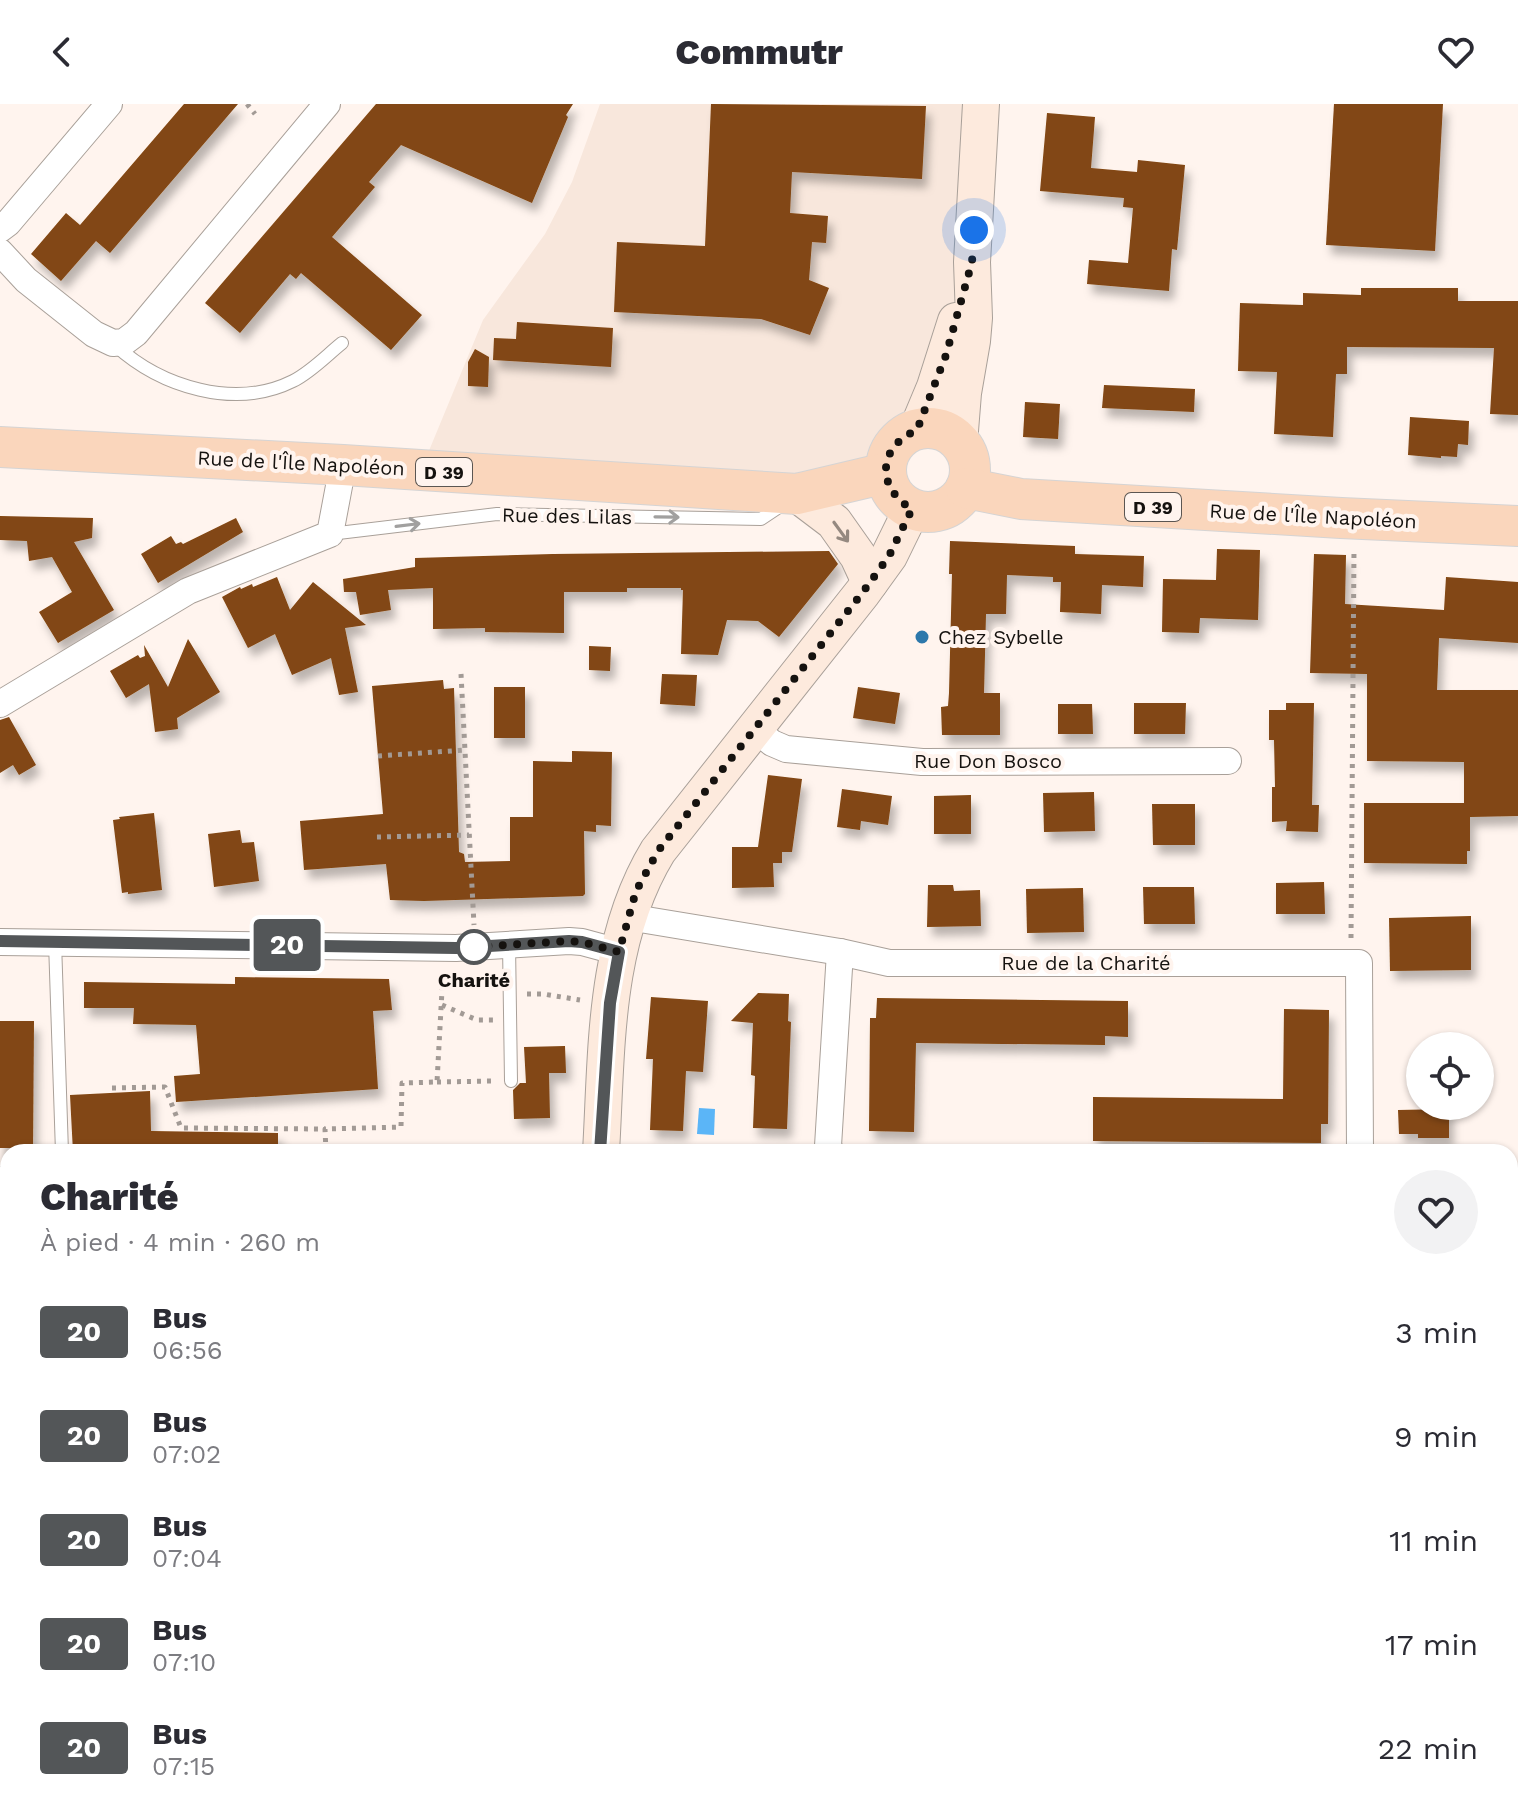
<!DOCTYPE html>
<html lang="fr">
<meta charset="utf-8">
<style>
:root{--surface:#fff;--page:#f2f2f3;--text:#2b2b33;--muted:#7c7c81}
body{margin:0;font-family:"Work Sans",sans-serif;background:var(--page);color:var(--text);height:100vh;display:flex;flex-direction:column;font-size:30px;white-space:nowrap}
*{box-sizing:border-box;margin:0}
p{font-size:26px;color:var(--muted)}
.icon{flex:none;width:44px;height:44px;fill:none;stroke:currentColor;stroke-width:2;stroke-linecap:round;stroke-linejoin:round}
.map{position:relative;flex:1;overflow:hidden}
.panel{position:absolute;left:0px;top:1040px;width:1518px;height:672px;display:flex;flex-direction:column;background:var(--surface);border-radius:24px 24px 0 0;box-shadow:0 2px 6px #0004}
.panel>*{flex:none}
.badge{padding:0 16px;border-radius:6px;font-size:28px;line-height:52px}
.buttons{position:absolute;left:1406px;top:928px;display:grid;gap:16px}
.buttons a{display:grid;place-items:center;width:88px;height:88px;border-radius:50%;background:var(--surface);box-shadow:0 2px 6px #0004;font-size:40px}
.you{position:absolute;width:40px;height:40px;margin:-20px;border:6px solid #fff;border-radius:50%;background:#1a73e8;box-shadow:0 0 0 12px #1a73e833}
.map>.badge{position:absolute;translate:-50% -50%;box-shadow:0 0 0 4px #fff}
.round{display:grid;place-items:center;flex:none;width:84px;height:84px;border-radius:42px;background:var(--page)}
.overview{display:flex;align-items:center;justify-content:space-between;height:136px;padding:0 40px}
h1{font-size:38px;font-weight:800;line-height:60px}
ul{padding:0;list-style:none}
li{display:flex;align-items:center;gap:24px;height:104px;padding:0 40px}
li div{flex:1}
li b{display:block;font-size:30px}
li em{font-style:normal}
li .badge{min-width:88px;font-weight:700;text-align:center}
header{display:flex;justify-content:space-between;align-items:center;height:104px;padding:0 40px;background:var(--surface);font-size:36px;font-weight:800}
.map>svg:first-child{display:block}
.built{fill:#f8e7dc}
.water{fill:#5bb5f7}
.building{fill:#824612;filter:url(#shadow)}
.lines{fill:none;stroke-linecap:round;stroke-linejoin:round}
.lane-casing{stroke:#a9a099;stroke-width:14}
.street-casing{stroke:#a9a099;stroke-width:28}
.secondary-casing{stroke:#a9a099;stroke-width:38}
.primary-casing{stroke:#d5d4d4;stroke-width:42}
.path{stroke:#a29a95;stroke-width:5;stroke-dasharray:4 6;stroke-linecap:butt}
.lane{stroke:#fff;stroke-width:12}
.street{stroke:#fff;stroke-width:26}
.secondary{stroke:#fdeadd;stroke-width:36}
.primary{stroke:#fad6bc;stroke-width:40}
.rail-casing{stroke:#7d7772;stroke-width:9}
.rail{stroke:#fff4ee;stroke-width:6;stroke-dasharray:18;stroke-linecap:butt}
.oneway{stroke:#a1a09f}
.oneway2{stroke:#958980}
.line-casing{stroke:#fff;stroke-width:18}
.line{stroke:#535658;stroke-width:12}
.walk{stroke:#15120f;stroke-width:8;stroke-dasharray:0 14.4}
.poi-dot{fill:#2d78ab;stroke:#fff4ee;stroke-width:3}
.stop-dot{fill:#fff;stroke:#535658;stroke-width:4}
.labels{text-anchor:middle;dominant-baseline:central;stroke-width:8;stroke-linejoin:round;paint-order:stroke}
.shield{fill:#fff4ee;stroke:#5b5652;stroke-width:2}
.shield-label{font-size:18px;font-weight:bold;fill:#15120f}
.street-label{font-size:20px;fill:#15120f;stroke:#fff4ee}
.poi-label{font-size:20px;fill:#15120f;stroke:#fff4ee;text-anchor:start}
.stop-label{font-size:20px;font-weight:bold;fill:#15120f;stroke:#fff4ee}
</style>
<header><svg class="icon" aria-label="back" viewBox="0 0 24 24"><path d="M15 5l-7 7 7 7"/></svg>Commutr<svg class="icon" aria-label="heart" viewBox="0 0 24 24"><path d="M12 20l-8-8c-3-5 5-10 8-4 3-6 11-1 8 4z"/></svg></header>
<div class="map">
<svg width="1518" height="1712" viewBox="0 0 1518 1712">
<defs>
<filter id="shadow"><feDropShadow dx="5" dy="9" stdDeviation="4" flood-color="#0004"/></filter>
</defs>
<rect width="100%" height="100%" fill="#fff4ee"/>
<g class="built">
<polygon points="600,0 981,0 972,158 902,334 889,352 797,390 421,366 483,216 545,130 572,78"/>
<rect x="1510" y="1393" width="8" height="254"/>
<rect x="0" y="1610" width="8" height="51"/>
</g>
<g class="water">
<polygon points="699,1004 715,1005 714,1031 697,1030"/>
<rect x="0" y="1296" width="8" height="81"/>
<rect x="1510" y="1298" width="8" height="95"/>
</g>
<g class="building">
<polygon points="184,0 238,0 110,149 96,137 61,177 31,150 66,109 80,121"/>
<polygon points="376,0 573,0 566,11 568,13 532,99 401,41 369,78 375,83 332,133 422,211 391,246 301,169 296,175 290,170 240,229 205,199"/>
<polygon points="711,0 926,2 922,75 792,68 790,109 828,112 826,139 812,138 809,176 829,184 810,231 761,215 614,208 617,138 705,142"/>
<polygon points="1334,0 1443,0 1435,147 1326,141"/>
<polygon points="1047,9 1095,13 1091,64 1137,68 1138,56 1185,61 1177,146 1172,145 1169,187 1087,180 1089,156 1128,159 1133,104 1123,103 1124,94 1040,87"/>
<polygon points="1361,184 1458,184 1458,197 1518,197 1518,311 1490,310 1494,244 1347,243 1347,270 1336,270 1333,333 1274,330 1277,268 1238,267 1240,199 1303,201 1303,189 1361,191"/>
<polygon points="517,218 613,224 611,263 493,256 494,234 516,235"/>
<polygon points="475,245 489,253 488,283 468,282 468,258"/>
<polygon points="1104,281 1195,285 1194,308 1102,304"/>
<polygon points="1025,298 1060,300 1058,335 1023,333"/>
<polygon points="1410,313 1469,317 1468,341 1458,340 1457,353 1441,352 1441,354 1408,351"/>
<polygon points="0,412 93,414 92,434 74,438 114,506 58,539 39,508 72,488 52,453 29,457 27,437 0,436"/>
<polygon points="236,414 243,428 158,479 141,450 171,432 176,440 181,438 183,440"/>
<polygon points="950,437 1075,442 1075,450 1144,452 1143,483 1102,481 1101,510 1060,508 1061,478 1053,478 1053,473 1007,471 1006,510 986,510 984,589 1000,589 1000,631 942,631 941,603 948,602 949,589 952,470 949,470"/>
<polygon points="1217,445 1260,446 1258,516 1200,514 1199,529 1162,528 1163,475 1216,476"/>
<polygon points="829,447 838,460 779,533 758,517 727,516 718,551 681,550 683,486 681,486 681,484 627,484 627,488 564,488 564,529 485,528 485,524 433,525 433,484 388,486 391,506 360,511 356,488 344,488 343,475 415,463 415,454 553,450"/>
<polygon points="1314,450 1346,451 1345,500 1444,506 1446,473 1518,478 1518,539 1439,534 1437,586 1518,586 1518,712 1470,713 1470,747 1467,747 1467,760 1364,759 1364,699 1464,699 1464,658 1367,657 1367,570 1310,569"/>
<polygon points="277,473 290,506 313,478 366,521 345,524 358,588 339,591 331,554 292,571 275,530 248,544 222,493 240,483 241,485 252,480 253,483"/>
<polygon points="188,535 220,588 177,614 178,625 155,628 149,580 126,594 110,567 138,551 140,554 145,552 144,541 168,583"/>
<polygon points="589,542 611,543 610,567 589,566"/>
<polygon points="662,570 697,571 695,602 660,600"/>
<polygon points="443,576 444,585 454,584 459,748 464,750 465,758 510,757 510,713 533,713 533,657 572,658 572,647 612,648 611,722 596,721 596,728 584,727 585,790 583,792 424,797 390,796 386,760 304,766 300,717 383,710 372,582"/>
<rect x="494" y="583" width="31" height="51"/>
<polygon points="858,583 900,589 895,620 853,614"/>
<polygon points="1134,599 1186,599 1185,630 1134,630"/>
<polygon points="1286,599 1314,599 1312,701 1319,701 1318,728 1286,727 1287,717 1272,718 1272,683 1275,683 1274,636 1269,636 1269,606 1286,606"/>
<polygon points="1058,600 1092,600 1093,630 1058,630"/>
<polygon points="9,613 36,661 19,671 13,661 0,669 0,616"/>
<polygon points="768,671 802,675 792,748 782,748 782,759 773,759 774,783 732,784 732,743 758,743"/>
<polygon points="842,685 892,692 888,721 861,717 860,726 837,723"/>
<polygon points="1094,688 1095,727 1044,728 1043,689"/>
<polygon points="971,691 971,730 934,730 934,692"/>
<polygon points="1152,700 1195,700 1195,741 1153,741"/>
<polygon points="154,709 162,786 128,790 128,788 122,789 113,716 120,715 119,713"/>
<polygon points="240,726 242,739 254,738 259,777 214,783 208,730"/>
<polygon points="1324,778 1325,810 1276,810 1276,779"/>
<polygon points="928,781 953,781 954,787 980,786 981,822 927,823"/>
<polygon points="1143,783 1194,783 1195,820 1144,820"/>
<polygon points="1083,784 1084,828 1027,829 1026,785"/>
<polygon points="1471,812 1471,866 1390,867 1389,814"/>
<polygon points="235,873 389,875 392,906 373,907 378,985 176,998 174,972 200,970 196,921 133,920 134,904 84,904 84,878 235,880"/>
<polygon points="758,889 789,890 788,917 791,918 787,1025 753,1024 755,972 751,971 753,919 731,917"/>
<polygon points="651,893 708,897 703,968 686,967 683,1027 650,1026 653,955 646,955"/>
<polygon points="877,894 1128,897 1128,933 1105,932 1105,941 916,939 914,1028 869,1027 870,914 876,914"/>
<polygon points="1284,905 1329,906 1328,1020 1321,1020 1321,1039 1093,1037 1093,993 1283,995"/>
<polygon points="0,917 34,917 33,1044 0,1044"/>
<polygon points="565,942 566,969 549,969 550,1014 514,1015 513,986 520,979 526,979 524,943"/>
<polygon points="150,987 151,1027 278,1029 278,1048 73,1048 70,991"/>
<polygon points="1449,1005 1449,1034 1418,1034 1418,1030 1399,1030 1398,1006"/>
</g>
<g class="lines">
<g class="lane-casing">
<g id="lane">
<path d="M115 241C161 283 235 306 293 277 311 268 327 251 342 239"/>
<polyline points="330,430 497,410 761,415 782,401"/>
<polyline points="55,838 62,1048"/>
<polyline points="509,840 511,977"/>
<polyline points="1510,1622 1518,1622"/>
</g>
</g>
<g class="street-casing">
<g id="street">
<polyline points="0,125 8,119 109,0"/>
<polyline points="0,148 26,176 94,230 113,239 124,238 136,229 327,0"/>
<polyline points="0,600 188,487 330,430 343,361"/>
<polyline points="755,625 772,639 786,645 922,658 1228,657"/>
<polyline points="628,813 840,848 889,859 1359,859 1360,1048"/>
<polyline points="0,838 456,844 569,837 582,838 619,848"/>
<polyline points="831,1048 828,1042 840,848"/>
<polyline points="0,1076 8,1079"/>
<polyline points="1510,1078 1518,1078"/>
<polyline points="0,1262 8,1263"/>
<polyline points="1510,1277 1518,1277"/>
<polyline points="48,1712 48,1704"/>
<polyline points="493,1712 496,1704"/>
</g>
</g>
<g class="secondary-casing">
<g id="secondary">
<polyline points="917,326 935,283 956,217"/>
<polyline points="959,339 963,289 972,237 974,214 972,158 981,0"/>
<polyline points="797,390 834,418 858,452 870,478"/>
<path d="M601 1048C607 947 603 837 658 747L863 488 889 452 912 405"/>
<polyline points="0,1551 8,1551"/>
</g>
</g>
<g class="primary-casing">
<g id="primary">
<circle cx="928" cy="366" r="42"/>
<polyline points="0,343 343,361 797,390 886,369"/>
<polyline points="966,384 1021,395 1341,414 1518,422"/>
</g>
</g>
<g class="path">
<polyline points="247,0 255,10"/>
<polyline points="461,570 474,821"/>
<polyline points="378,652 465,646"/>
<polyline points="377,733 469,731"/>
<polyline points="1351,834 1354,444"/>
<polyline points="527,890 543,890 580,896"/>
<polyline points="442,901 477,916 493,916"/>
<polyline points="437,978 494,977"/>
<polyline points="112,984 165,983 181,1024 325,1025"/>
<polyline points="326,1048 325,1025 401,1023 402,979 437,978 443,868"/>
<polyline points="0,1393 8,1393"/>
<polyline points="1510,1400 1518,1400"/>
</g>
<use href="#lane" class="lane"/>
<use href="#street" class="street"/>
<use href="#secondary" class="secondary"/>
<use href="#primary" class="primary"/>
<g class="rail-casing">
<g id="rail">
<polyline points="0,1621 8,1622"/>
<polyline points="1510,1661 1518,1661"/>
</g>
</g>
<use href="#rail" class="rail"/>
</g>
<defs><path id="oneway-shaft" d="M-6 0H5M1.5-3L5.5 0L1.5 3" fill="none" stroke-width="1.6" stroke-linecap="round" stroke-linejoin="round" transform="scale(2)"/></defs>
<g class="oneway">
<use href="#oneway-shaft" transform="translate(667 413) rotate(1)"/>
<use href="#oneway-shaft" transform="translate(408 421) rotate(-7)"/>
</g>
<use class="oneway2" href="#oneway-shaft" transform="translate(841 428) rotate(54)"/>
<g class="lines">
<g class="line-casing">
<polyline id="line" points="0,837 456,844 569,837 582,838 619,848 610,899 600,1048"/>
</g>
<use href="#line" class="line"/>
<path class="walk" d="M474 843 569 837 582 838 619 848 636 787 658 747 863 488 889 452 912 405C876 384 877 343 917 326L946 251 972 158 974 126"/>
</g>
<circle class="poi-dot" cx="922" cy="533" r="8"/>
<circle class="stop-dot" cx="474" cy="843" r="16"/>
<g class="labels">
<g class="shield">
<rect x="416" y="354" width="56" height="28" rx="6"/>
<rect x="1125" y="389" width="56" height="28" rx="6"/>
</g>
<g class="shield-label">
<text x="444" y="368">D 39</text>
<text x="1153" y="403">D 39</text>
</g>
<g class="street-label">
<text transform="translate(301 359) rotate(3)">Rue de l'Île Napoléon</text>
<text transform="translate(567 412) rotate(1)">Rue des Lilas</text>
<text transform="translate(1313 412) rotate(3)">Rue de l'Île Napoléon</text>
<text x="988" y="657">Rue Don Bosco</text>
<text x="1086" y="859">Rue de la Charité</text>
</g>
<g class="poi-label">
<text x="938" y="533">Chez Sybelle</text>
</g>
<g class="stop-label">
<text x="474" y="876">Charité</text>
</g>
</g>
</svg>
<div class="buttons">
<a><svg class="icon" aria-label="locate" viewBox="0 0 24 24"><circle cx="12" cy="12" r="6"/><path d="M12 2v4M12 18v4M2 12h4M18 12h4"/></svg></a>
</div>
<div class="you" style="left:974px;top:126px"></div>
<b class="badge" style="left:287px;top:841px;background:#535658;color:#fff">20</b>
<section class="panel">
<div class="overview"><div><h1>Charité</h1><p>À pied · 4 min · 260 m</p></div><a class="round"><svg class="icon" aria-label="heart" viewBox="0 0 24 24"><path d="M12 20l-8-8c-3-5 5-10 8-4 3-6 11-1 8 4z"/></svg></a></div>
<ul>
<li><span class="badge" style="background:#535658;color:#fff">20</span><div><b>Bus</b><p>06:56</p></div><em>3 min</em></li>
<li><span class="badge" style="background:#535658;color:#fff">20</span><div><b>Bus</b><p>07:02</p></div><em>9 min</em></li>
<li><span class="badge" style="background:#535658;color:#fff">20</span><div><b>Bus</b><p>07:04</p></div><em>11 min</em></li>
<li><span class="badge" style="background:#535658;color:#fff">20</span><div><b>Bus</b><p>07:10</p></div><em>17 min</em></li>
<li><span class="badge" style="background:#535658;color:#fff">20</span><div><b>Bus</b><p>07:15</p></div><em>22 min</em></li>
</ul>
</section>
</div>
